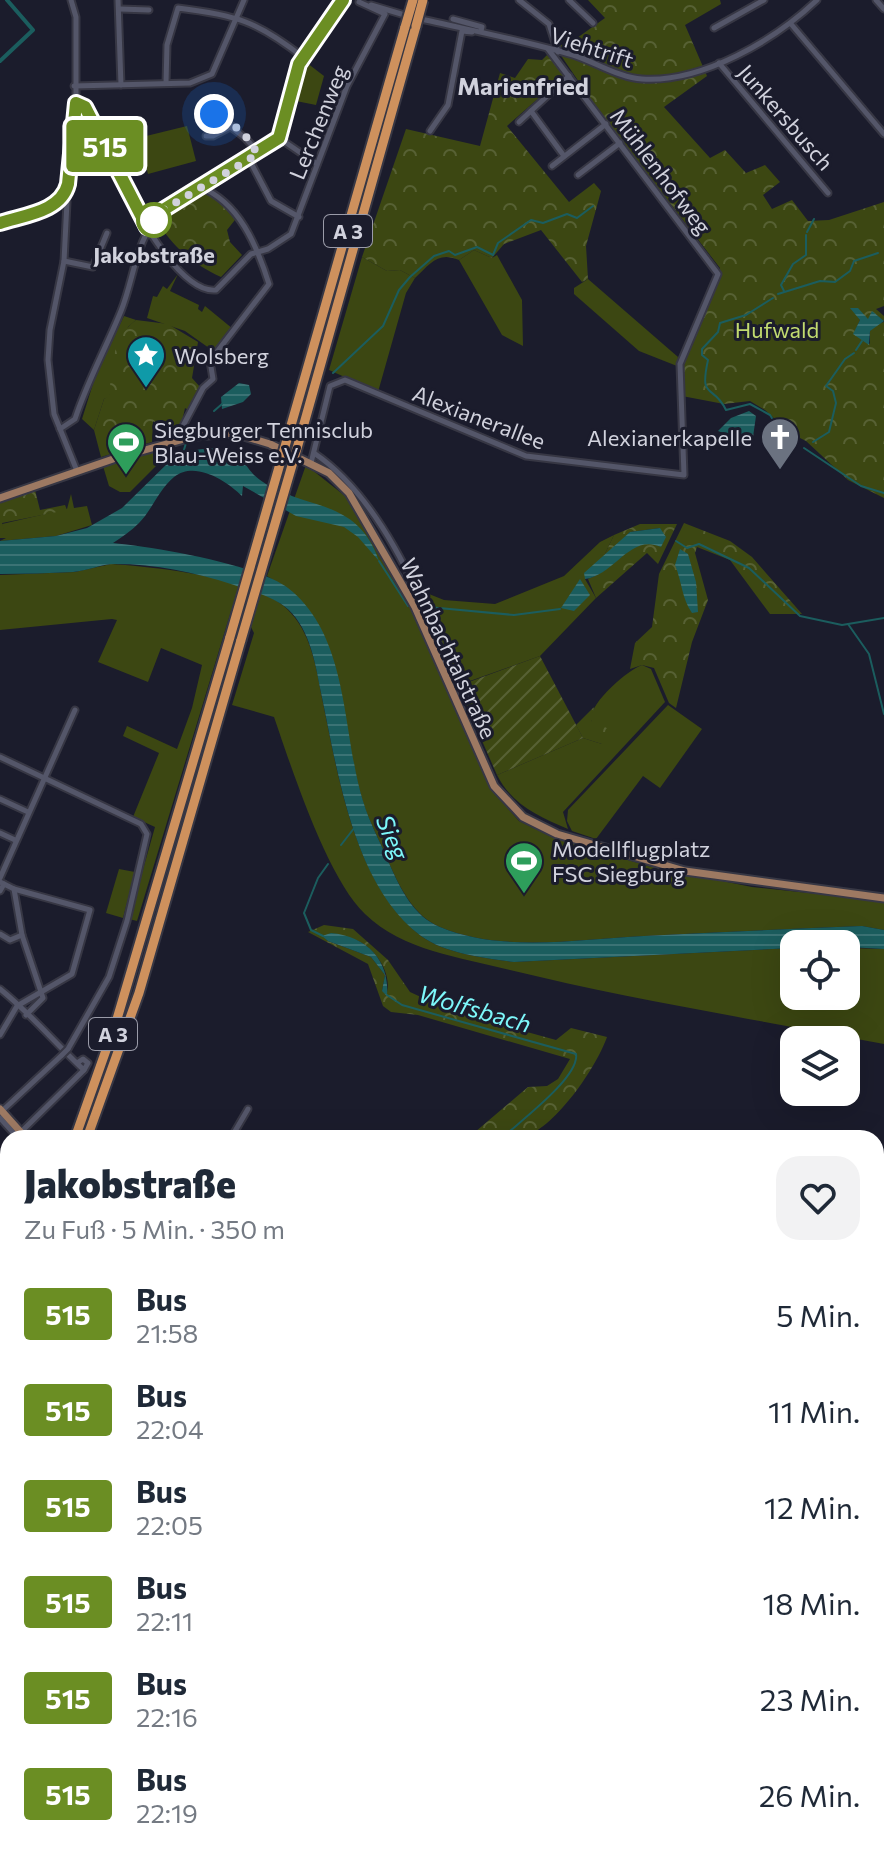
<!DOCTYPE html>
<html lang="de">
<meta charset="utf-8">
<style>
:root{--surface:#fff;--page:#f2f2f3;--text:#1f2937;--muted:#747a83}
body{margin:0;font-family:Commissioner,sans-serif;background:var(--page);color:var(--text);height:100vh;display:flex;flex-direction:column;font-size:30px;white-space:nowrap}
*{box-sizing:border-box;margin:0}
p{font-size:26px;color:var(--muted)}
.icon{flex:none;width:44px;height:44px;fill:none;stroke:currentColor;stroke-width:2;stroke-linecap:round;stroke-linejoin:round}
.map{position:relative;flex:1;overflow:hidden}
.drawer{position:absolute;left:0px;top:1130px;width:884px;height:730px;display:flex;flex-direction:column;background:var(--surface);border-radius:24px 24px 0 0;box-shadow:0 8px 32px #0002}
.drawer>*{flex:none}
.badge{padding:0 16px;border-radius:6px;font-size:28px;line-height:52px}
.tools{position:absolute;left:780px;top:930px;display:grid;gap:16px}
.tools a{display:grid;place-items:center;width:80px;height:80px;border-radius:16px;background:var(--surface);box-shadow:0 8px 32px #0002;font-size:40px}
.you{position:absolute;width:40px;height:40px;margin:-20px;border:6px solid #fff;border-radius:50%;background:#1a73e8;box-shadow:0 0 0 12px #1a73e833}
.map>.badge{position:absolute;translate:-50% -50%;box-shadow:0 0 0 4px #fff}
.round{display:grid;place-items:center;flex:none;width:84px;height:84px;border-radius:24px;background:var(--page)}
.headline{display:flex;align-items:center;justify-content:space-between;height:136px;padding:0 24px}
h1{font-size:38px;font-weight:800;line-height:60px}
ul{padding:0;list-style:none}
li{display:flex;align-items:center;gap:24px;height:96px;padding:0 24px}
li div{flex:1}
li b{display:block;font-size:30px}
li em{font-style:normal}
li .badge{min-width:88px;font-weight:700;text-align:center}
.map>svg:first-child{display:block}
.green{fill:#3c4712}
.forest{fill:url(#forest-crowns);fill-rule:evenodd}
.garden{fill:url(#garden-furrows)}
.water{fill:url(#water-rules)}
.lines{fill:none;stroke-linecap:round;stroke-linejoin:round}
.stream{stroke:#1b5d5e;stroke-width:2}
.canal{stroke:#1b5d5e;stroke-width:4}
.minor-casing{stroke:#373744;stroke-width:9}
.major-casing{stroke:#373744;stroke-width:11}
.highway-casing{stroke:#373744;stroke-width:13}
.minor{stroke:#545669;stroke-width:5}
.major{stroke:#9d7962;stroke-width:7}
.highway{stroke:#ce915d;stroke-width:9}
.rail{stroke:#7c7d8a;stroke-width:2;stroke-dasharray:12 6;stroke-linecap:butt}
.minor-bridge-casing{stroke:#373744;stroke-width:9;stroke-linecap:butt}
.highway-bridge-casing{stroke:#373744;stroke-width:13;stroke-linecap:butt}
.minor-bridge{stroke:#545669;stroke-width:5}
.highway-bridge{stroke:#ce915d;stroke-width:9}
.line-casing{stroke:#fff;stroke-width:18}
.line{stroke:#6b8e23;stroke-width:12}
.walk{stroke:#d1d2dd;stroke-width:8;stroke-dasharray:0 14.4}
.stop-dot{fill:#fff;stroke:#6b8e23;stroke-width:4}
.labels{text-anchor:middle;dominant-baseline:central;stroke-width:6;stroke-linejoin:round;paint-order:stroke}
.shield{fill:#1b1c2c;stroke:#9a9ba8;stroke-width:2}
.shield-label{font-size:20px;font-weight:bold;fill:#d1d2dd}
.street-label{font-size:22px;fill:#d1d2dd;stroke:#1b1c2c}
.stop-label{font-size:22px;font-weight:bold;fill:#d1d2dd;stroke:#1b1c2c}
.park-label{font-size:22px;fill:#c2db6f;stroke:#1b1c2c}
.poi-label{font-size:22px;fill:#d1d2dd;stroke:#1b1c2c;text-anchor:start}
.neighbourhood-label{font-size:24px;font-weight:bold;fill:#d1d2dd;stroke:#1b1c2c}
.water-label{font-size:24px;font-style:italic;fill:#7df7fa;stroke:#1b1c2c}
</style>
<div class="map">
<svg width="884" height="1859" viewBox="0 0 884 1859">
<defs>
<pattern id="forest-crowns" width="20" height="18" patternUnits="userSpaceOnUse" patternTransform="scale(2)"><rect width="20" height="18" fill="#3c4712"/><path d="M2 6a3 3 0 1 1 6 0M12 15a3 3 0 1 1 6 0" fill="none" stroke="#576134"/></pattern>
<pattern id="garden-furrows" width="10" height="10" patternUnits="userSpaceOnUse" patternTransform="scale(2)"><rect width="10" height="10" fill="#3c4712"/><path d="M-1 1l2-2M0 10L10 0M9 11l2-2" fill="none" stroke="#576134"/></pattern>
<pattern id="water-rules" width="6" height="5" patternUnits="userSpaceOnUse" patternTransform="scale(2)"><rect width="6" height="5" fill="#1b5d5e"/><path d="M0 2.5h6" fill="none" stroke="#3b7375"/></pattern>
</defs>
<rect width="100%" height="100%" fill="#1b1c2c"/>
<g class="green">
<polygon points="307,63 324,76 316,105 296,101"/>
<polygon points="187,126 196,161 148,174 138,138"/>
<polygon points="474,250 492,258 497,255 522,300 523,346 502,335 459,260"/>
<polygon points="362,257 387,271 400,270 415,278 406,293 378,392 329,370"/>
<polygon points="178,274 170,291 199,305 198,309 202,312 205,306 233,329 219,348 209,348 185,331 147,318 153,296 157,297 163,286 167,289"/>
<polygon points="588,279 678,357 677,366 639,351 574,294 574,288"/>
<polygon points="124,316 136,320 128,327 109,397 104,399 94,430 82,419 96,374"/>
<polygon points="169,448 170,452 130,492 120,492 109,486 103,466"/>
<path d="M306 465 345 496 413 611 491 789 519 821 554 838 648 866 752 887 884 901V930L862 926C789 929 717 932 644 936 580 939 502 953 440 927 414 916 400 888 389 863 381 843 369 822 363 802 338 722 349 624 267 576Z"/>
<polygon points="71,494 74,508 87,506 92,525 56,536 0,541 6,538 2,524 67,509"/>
<polygon points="614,535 603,558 585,579 596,598 540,656 467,682 452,665 419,590 444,600 495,604 564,576 600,542"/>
<path d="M111 564C156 567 253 577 287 609 311 632 316 666 322 698 338 775 354 884 421 936 446 954 485 958 514 962L794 948V996H846V948L884 949V1044C759 1020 633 1000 510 970 460 957 403 951 365 914 327 878 292 769 274 717L232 705 254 633 245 615 231 611 137 921 129 919 155 827 133 817 159 753 123 736 127 726 177 749 192 708 202 665 161 648 148 682 98 662 117 620 112 619 0 630V575L75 572Z"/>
<path d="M642 665 651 669 665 702 563 812 568 829C538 816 512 805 497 775L583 738 602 744C599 738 592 728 591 720 589 703 628 670 642 665Z"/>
<polygon points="668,705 702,729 660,788 643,776 596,839 572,831 567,821 568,810"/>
<polygon points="119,869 135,872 123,918 106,913"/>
<polygon points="0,1452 8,1465 8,1563 0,1558"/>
</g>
<g class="forest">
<path d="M588 0H720L721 4 685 25 707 76 664 107 710 158 725 150 746 173 765 165 780 182 763 195 772 209 792 200 808 221 829 220 884 202V306L876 309 884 316V321L872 312 869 320 855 312 860 320 855 331 870 344V331L874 325 884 322V498L848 480 806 441 790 433 765 410 750 401 724 404 682 396C679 347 708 313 720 268L598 110 560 54 561 45 570 43 605 18Z"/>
<path d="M547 55 565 75 507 126 569 202 594 183 601 191 586 246 588 279 582 282 541 230 504 244 492 258 474 250 459 260C438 251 430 264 415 278L400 270 387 271 362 257 406 129 480 146 500 73 515 78 528 59 542 60Z"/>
<path d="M201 189 219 196 238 216 227 230 230 242 242 255 221 277C193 264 177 250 159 225L163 213Z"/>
<path d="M136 320 168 324 198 342 192 378 200 387 190 411 185 408 181 426 166 437 153 421 152 442 101 457 94 430 104 399 109 396C113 367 110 340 136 320Z"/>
<polygon points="35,490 40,510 65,505 67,510 2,523 7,538 0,538 0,502"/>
<polygon points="684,523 730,541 752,557 802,614 770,614 730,560 697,547 695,553 708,600 692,642 676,708 669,703 654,668 642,665 630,669 635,643 652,627 659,574"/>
<path d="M640 524H677L658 564 647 553 596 598 588 579C606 572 615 561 630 550 642 541 650 541 660 528L630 532 603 558 614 535Z"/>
<polygon points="594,707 591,721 609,729 602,744 583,738 576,725"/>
<path d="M324 925 353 929 388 960 410 992 451 1011 556 1040 571 1028 607 1037C596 1068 557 1125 525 1137 510 1143 484 1138 468 1138L528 1087 547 1086 558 1079 570 1059 418 1015 391 1012 383 1006 368 964 308 932ZM323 936C332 937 347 936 356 940 374 947 392 972 387 992L382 991 385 975 371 957 328 941Z"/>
<polygon points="876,1206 884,1211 884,1257 876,1261"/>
<polygon points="884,1264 884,1325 876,1313 876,1268"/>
</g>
<g class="garden">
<polygon points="540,656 583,738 497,775 458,686"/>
<polygon points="188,1852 248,1852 253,1859 196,1859"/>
</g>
<g class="water">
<polygon points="850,308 858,308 868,319 872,311 884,321 870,331 869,345 853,334 860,320"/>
<polygon points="239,383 249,385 251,394 243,402 222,409 221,397"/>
<polygon points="749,411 756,416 752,444 718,431 731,418"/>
<path d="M211 448C253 455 239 468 266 484 308 510 358 499 379 561L358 537 344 527 296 516 243 486 242 496C227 481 195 460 174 477 159 489 152 510 139 523 131 531 122 537 113 543 155 547 256 564 288 588 350 636 342 734 363 801 369 822 381 843 389 863 400 888 413 916 440 927 502 953 580 939 644 936 717 932 789 929 862 926L884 930V949L794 944V948L514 962C485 958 446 954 421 936 352 885 337 766 320 688 315 660 308 624 284 606 269 595 250 591 234 585 194 572 156 564 115 564 101 564 87 571 73 572 49 573 24 574 0 574V541L56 536 87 528 122 508 174 457 187 451Z"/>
<path d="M660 528 666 537 661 547C630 533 615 575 585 579L584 573 630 532Z"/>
<path d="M680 549 688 554 696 582 698 612 692 613C682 599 682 582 675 565Z"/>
<polygon points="580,579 590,595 574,611 561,608"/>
<path d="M331 933C367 936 390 961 387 996L382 991 385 975 371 957 328 941 322 936Z"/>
</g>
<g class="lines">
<g class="stream">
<polyline points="807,232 814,219"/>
<polyline points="784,291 781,285 793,264 806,255 806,235"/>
<polyline points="778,294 820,281 835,282 850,271 854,261 878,253"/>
<path d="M773 298 746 315 720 323 718 332 702 349V355L708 360C699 401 713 383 726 410L750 404 770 415 787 442 793 444"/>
<polyline points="856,350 862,341"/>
<polyline points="333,373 383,326 399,290 410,277 434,256 449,251 455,255 477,247 493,255 498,243 531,220 543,223 567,214 577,218 593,206"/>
<polyline points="214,411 222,404"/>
<polyline points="813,442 829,432 836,403 833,391 826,386 845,359 854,353"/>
<polyline points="804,448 861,486 884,493"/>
<polyline points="183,453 186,443"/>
<polyline points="676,541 687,548 699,544 749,568 800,616 842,625 884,618"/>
<polyline points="379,561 408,606"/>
<polyline points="428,607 514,615 560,609"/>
<polyline points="848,624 869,654 884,714"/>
<polyline points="341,845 355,827"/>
<polyline points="323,936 311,930 304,913 318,878 328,864"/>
<path d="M387 995 402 1005 576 1054C580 1077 519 1122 502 1138"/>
<polyline points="468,1859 476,1852"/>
</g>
<polyline class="canal" points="0,61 33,30 7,0"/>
<g class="minor-casing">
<g id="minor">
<polyline points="71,0 76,17 76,103 68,184 64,196 67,202 64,261 50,330 48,360 54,414 77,471"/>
<polyline points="118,0 121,85"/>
<polyline points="519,0 549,24 558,52"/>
<polyline points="569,0 593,23"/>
<polyline points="876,0 884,9"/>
<polyline points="371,5 408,16"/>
<polyline points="120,9 149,10"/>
<path d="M417 18C469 30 522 40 573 55 595 62 620 78 642 79 702 83 775 40 817 0"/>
<polyline points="453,19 482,27 481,31"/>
<polyline points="791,24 884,134"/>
<polyline points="714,28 764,0"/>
<polyline points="719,63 828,193"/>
<path d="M166 83 167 45 178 8C236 15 257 21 304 58"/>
<polyline points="74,86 190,83 212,74 244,0"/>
<path d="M211 100 209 108C223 127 244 130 258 154"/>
<path d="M76 103 85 107C104 147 168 295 216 290L251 254 268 249 291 234 347 86 385 14 359 2"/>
<polyline points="531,111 564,156"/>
<polyline points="519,122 569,76"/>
<polyline points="430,131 448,105 462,31 472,32"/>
<polyline points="206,136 213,136 232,126"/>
<polyline points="279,138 317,164"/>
<polyline points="249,159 271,201 299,217"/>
<polyline points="552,166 606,124"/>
<polyline points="578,175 620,143"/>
<polyline points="0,223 45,209 64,196"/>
<polyline points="64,261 93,267 107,233"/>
<path d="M60 429 75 419C87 382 106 348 121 311 135 276 135 239 163 210L279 138 299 64 343 0"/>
<path d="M175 441 203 388 213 379 210 361 269 284C257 246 239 202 200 187"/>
<path d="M314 453C368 490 403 558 429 618 436 634 440 654 449 669 457 680 467 685 472 698"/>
<polyline points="311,463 330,386 345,380 526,456 684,475 680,364 718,274 548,49"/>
<polyline points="0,757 141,824 147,834 127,921 109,977 68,1049"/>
<polyline points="0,799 28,812"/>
<polyline points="0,833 15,840"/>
<polyline points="0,878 75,710"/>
<polyline points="0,882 14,889 22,935 43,998 26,1015"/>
<polyline points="0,891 4,884"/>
<polyline points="0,934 10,940 22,935"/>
<path d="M0 989C30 1013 56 1044 84 1070L88 1063 83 1059 77 1063"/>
<polyline points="0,1035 17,1006 72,974 90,910 14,889"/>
<polyline points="2,1111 62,1055"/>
<polyline points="0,1118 18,1138"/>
<polyline points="21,1132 84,1070"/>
<polyline points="231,1138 248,1109"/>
<polyline points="0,1787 8,1807"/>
<polyline points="40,1852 45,1859"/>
<polyline points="165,1852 174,1859"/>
<polyline points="250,1852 254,1859"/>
<polyline points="549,1852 565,1859"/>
<polyline points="818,1852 824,1859"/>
<polyline points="68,1858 77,1852"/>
</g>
</g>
<g class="major-casing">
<g id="major">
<polyline points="0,498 116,458 195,436 234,433 270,444 329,473 349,493 415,607 494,786 523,817 557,834 685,871 884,898"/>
<polyline points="0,1109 26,1138"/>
<polyline points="636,1852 640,1859"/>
<polyline points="282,1859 284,1852"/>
</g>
</g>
<g class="highway-casing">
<g id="highway">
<polyline points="288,436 405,27"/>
<polyline points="300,438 416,26"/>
<polyline points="75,1138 117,1019 230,637"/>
<polyline points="87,1138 139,993 241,640"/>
<polyline points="0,1261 8,1251"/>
<polyline points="0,1274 8,1264"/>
<polyline points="0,1687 8,1692"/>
<polyline points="0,1695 8,1700"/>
<polyline points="311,1852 329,1859"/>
<polyline points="330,1852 350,1859"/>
</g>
</g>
<use href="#minor" class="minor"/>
<use href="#major" class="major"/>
<use href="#highway" class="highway"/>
<g class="rail">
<polyline points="0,1448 8,1461"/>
<polyline points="257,1852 261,1859"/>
</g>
<g class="minor-bridge-casing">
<polyline id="minor-bridge" points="62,1055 68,1049"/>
</g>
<g class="highway-bridge-casing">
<g id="highway-bridge">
<polyline points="416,26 423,0"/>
<polyline points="405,27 413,0"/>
<polyline points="230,637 288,436"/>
<polyline points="241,640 300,438"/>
</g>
</g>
<use href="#minor-bridge" class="minor-bridge"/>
<use href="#highway-bridge" class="highway-bridge"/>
</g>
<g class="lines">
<g class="line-casing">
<path id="line" d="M0 223C24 215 61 212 68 184L76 103 85 107 147 227 163 210 279 138 299 64 343 0"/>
</g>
<use href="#line" class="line"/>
<polyline class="walk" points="154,220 163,210 258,154 242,131 214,114"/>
</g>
<defs>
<g id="sight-pin" transform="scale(2)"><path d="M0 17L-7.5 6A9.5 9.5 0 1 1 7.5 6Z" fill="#0f9aa8" stroke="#1b1c2c"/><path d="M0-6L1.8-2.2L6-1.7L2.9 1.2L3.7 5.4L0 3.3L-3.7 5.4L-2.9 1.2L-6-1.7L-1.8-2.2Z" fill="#fff"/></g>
<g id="church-pin" transform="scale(2)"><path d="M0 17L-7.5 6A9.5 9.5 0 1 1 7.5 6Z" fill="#6b7280" stroke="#1b1c2c"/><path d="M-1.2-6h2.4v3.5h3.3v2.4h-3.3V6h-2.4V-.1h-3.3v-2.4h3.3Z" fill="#fff"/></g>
<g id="stadium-pin" transform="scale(2)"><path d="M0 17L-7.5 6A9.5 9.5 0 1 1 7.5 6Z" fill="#2e9e5b" stroke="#1b1c2c"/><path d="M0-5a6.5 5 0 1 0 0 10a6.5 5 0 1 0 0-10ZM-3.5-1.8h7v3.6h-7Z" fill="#fff"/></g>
</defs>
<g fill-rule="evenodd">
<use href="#sight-pin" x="146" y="355"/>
<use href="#church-pin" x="780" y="437"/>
<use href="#stadium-pin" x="126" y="442"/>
<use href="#stadium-pin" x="524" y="861"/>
</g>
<circle class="stop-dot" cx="154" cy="220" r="16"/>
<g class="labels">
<g class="shield">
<rect x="324" y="215" width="48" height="32" rx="6"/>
<rect x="89" y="1018" width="48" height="32" rx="6"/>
</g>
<g class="shield-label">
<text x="348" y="231">A 3</text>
<text x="113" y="1034">A 3</text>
</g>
<g class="street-label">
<text transform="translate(592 47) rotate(18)">Viehtrift</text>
<text transform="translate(786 117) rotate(49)">Junkersbusch</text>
<text transform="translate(318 122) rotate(-68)">Lerchenweg</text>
<text transform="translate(661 171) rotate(53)">Mühlenhofweg</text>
<text transform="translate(479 417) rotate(21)">Alexianerallee</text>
<text transform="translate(449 648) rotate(65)">Wahnbachtalstraße</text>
</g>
<g class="stop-label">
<text x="154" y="254">Jakobstraße</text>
</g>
<g class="park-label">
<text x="777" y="329">Hufwald</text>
</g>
<g class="poi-label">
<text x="174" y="355">Wolsberg</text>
<text x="154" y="429">Siegburger Tennisclub<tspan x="154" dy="25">Blau-Weiss e.V.</tspan></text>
<text x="752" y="437" text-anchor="end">Alexianerkapelle</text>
<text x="552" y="848">Modellflugplatz<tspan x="552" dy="25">FSC Siegburg</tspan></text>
</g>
<g class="neighbourhood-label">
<text x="523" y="85">Marienfried</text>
</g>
<g class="water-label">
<text transform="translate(393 837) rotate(67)">Sieg</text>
<text transform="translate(475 1008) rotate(16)">Wolfsbach</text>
</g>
</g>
</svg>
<div class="tools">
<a><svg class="icon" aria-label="locate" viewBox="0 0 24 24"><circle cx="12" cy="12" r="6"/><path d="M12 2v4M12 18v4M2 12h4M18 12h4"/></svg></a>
<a><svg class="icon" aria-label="layers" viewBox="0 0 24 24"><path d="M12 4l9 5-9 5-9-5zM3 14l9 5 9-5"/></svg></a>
</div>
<div class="you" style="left:214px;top:114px"></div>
<b class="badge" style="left:105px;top:146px;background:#6b8e23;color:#fff">515</b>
<section class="drawer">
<div class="headline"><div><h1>Jakobstraße</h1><p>Zu Fuß · 5 Min. · 350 m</p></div><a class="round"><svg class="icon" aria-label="heart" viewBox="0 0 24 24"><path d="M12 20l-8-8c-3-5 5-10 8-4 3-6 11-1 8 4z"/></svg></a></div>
<ul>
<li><span class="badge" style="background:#6b8e23;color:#fff">515</span><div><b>Bus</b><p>21:58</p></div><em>5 Min.</em></li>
<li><span class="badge" style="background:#6b8e23;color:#fff">515</span><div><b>Bus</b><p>22:04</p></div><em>11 Min.</em></li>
<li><span class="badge" style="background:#6b8e23;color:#fff">515</span><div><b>Bus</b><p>22:05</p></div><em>12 Min.</em></li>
<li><span class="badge" style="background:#6b8e23;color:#fff">515</span><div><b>Bus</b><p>22:11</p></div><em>18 Min.</em></li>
<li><span class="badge" style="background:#6b8e23;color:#fff">515</span><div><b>Bus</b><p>22:16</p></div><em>23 Min.</em></li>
<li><span class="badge" style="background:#6b8e23;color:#fff">515</span><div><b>Bus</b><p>22:19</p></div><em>26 Min.</em></li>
</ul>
</section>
</div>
